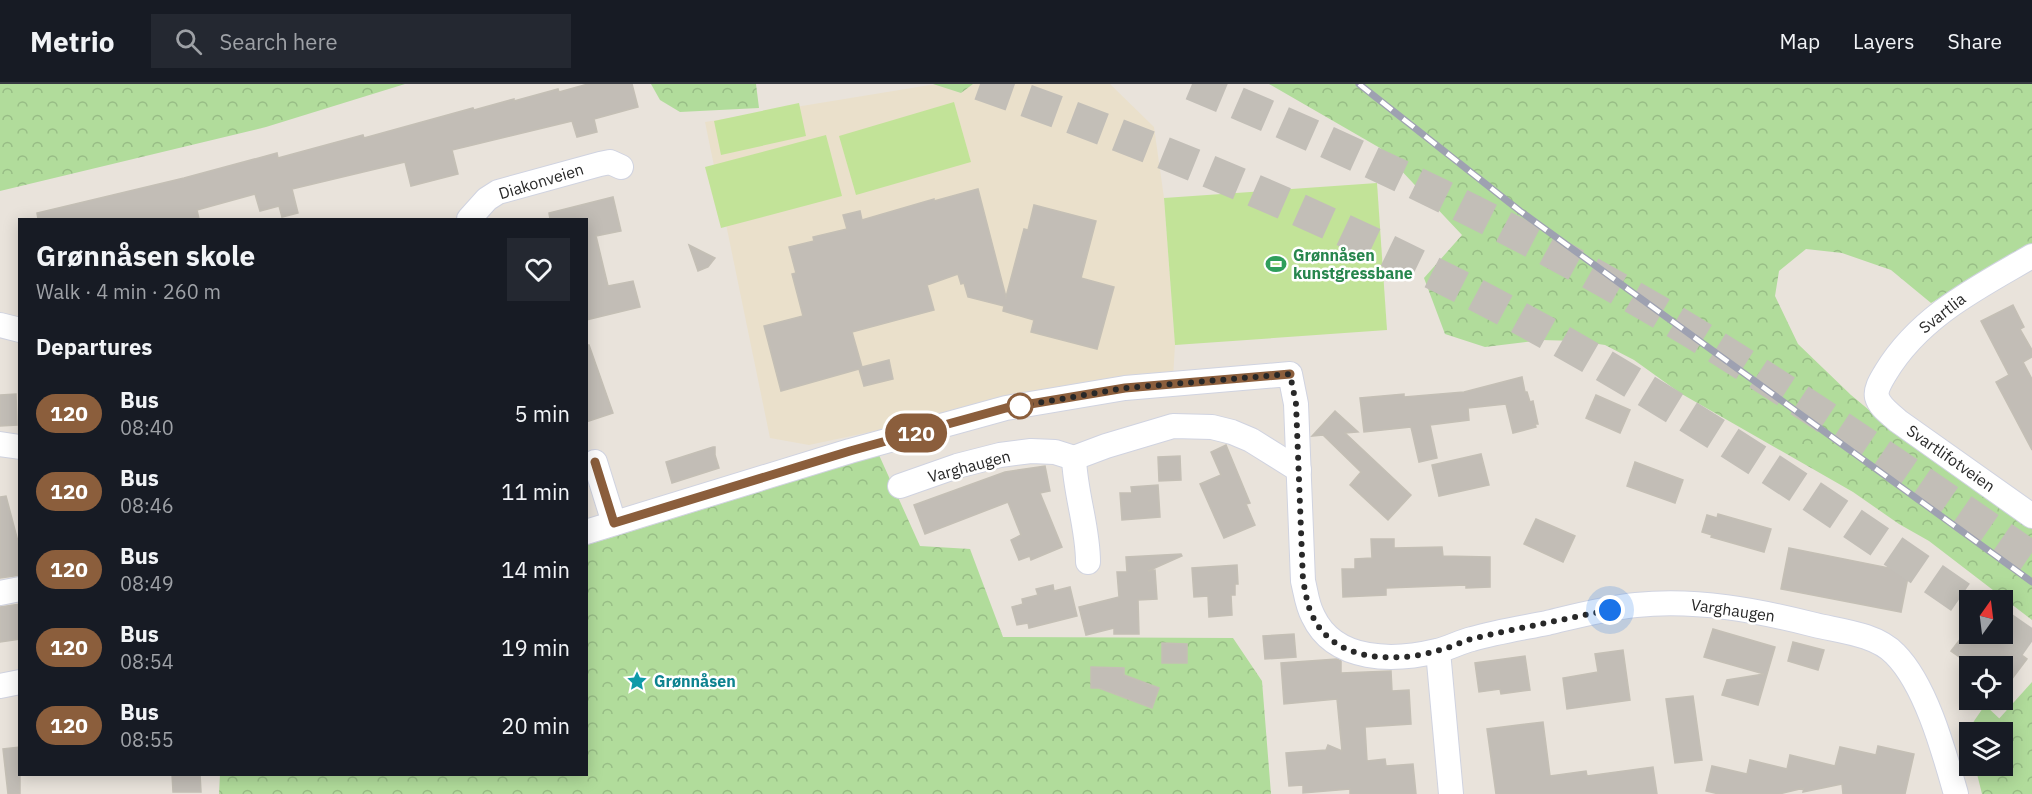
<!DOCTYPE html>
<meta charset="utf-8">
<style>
:root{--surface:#171b24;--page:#242831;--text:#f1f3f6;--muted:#9ea1a6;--line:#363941}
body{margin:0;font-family:"IBM Plex Sans",sans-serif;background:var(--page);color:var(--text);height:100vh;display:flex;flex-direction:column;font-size:22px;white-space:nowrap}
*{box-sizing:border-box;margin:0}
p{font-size:20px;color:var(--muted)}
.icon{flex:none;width:33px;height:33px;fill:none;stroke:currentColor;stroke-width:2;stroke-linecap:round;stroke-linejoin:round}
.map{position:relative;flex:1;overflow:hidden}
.drawer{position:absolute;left:18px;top:134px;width:570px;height:558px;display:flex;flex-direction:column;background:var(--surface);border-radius:0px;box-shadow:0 3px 15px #0003}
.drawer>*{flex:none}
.badge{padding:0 12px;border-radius:20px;font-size:21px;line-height:39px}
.needle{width:39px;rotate:14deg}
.buttons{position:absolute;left:1959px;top:506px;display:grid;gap:12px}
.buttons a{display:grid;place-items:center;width:54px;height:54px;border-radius:0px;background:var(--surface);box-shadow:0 3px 15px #0003;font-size:30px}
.you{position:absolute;width:30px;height:30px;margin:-15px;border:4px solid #fff;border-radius:50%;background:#1a73e8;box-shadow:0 0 0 9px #1a73e833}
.map>.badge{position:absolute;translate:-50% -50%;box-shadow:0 0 0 3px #fff}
h2{padding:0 18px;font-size:22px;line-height:54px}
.round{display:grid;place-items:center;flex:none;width:63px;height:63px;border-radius:0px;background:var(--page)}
.headline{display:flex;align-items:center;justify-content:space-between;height:102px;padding:0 18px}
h1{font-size:28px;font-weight:700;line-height:45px}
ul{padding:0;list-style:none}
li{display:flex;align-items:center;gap:18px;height:78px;padding:0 18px}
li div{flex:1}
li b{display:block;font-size:22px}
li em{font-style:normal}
li .badge{min-width:66px;font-weight:700;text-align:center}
header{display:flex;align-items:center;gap:36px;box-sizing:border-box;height:84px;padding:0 30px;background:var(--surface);border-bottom:2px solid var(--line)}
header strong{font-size:28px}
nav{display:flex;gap:33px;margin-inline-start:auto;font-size:21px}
.search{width:420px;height:54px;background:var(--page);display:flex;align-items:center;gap:15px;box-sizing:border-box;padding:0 21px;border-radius:0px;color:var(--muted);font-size:22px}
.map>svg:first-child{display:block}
.education{fill:#eae0cb}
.forest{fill:url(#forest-crowns)}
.park{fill:#b1dc9b}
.pitch{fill:#c2e398}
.building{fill:#c2bdb6;stroke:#c4bfb5;stroke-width:1.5}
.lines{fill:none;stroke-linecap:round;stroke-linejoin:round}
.highway-tunnel{stroke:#c2beb7;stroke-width:33;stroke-dasharray:33 16;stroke-linecap:butt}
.street-casing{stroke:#d0d3e0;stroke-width:26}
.street{stroke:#fff;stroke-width:24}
.rail-casing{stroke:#9ea1b1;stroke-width:7}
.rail{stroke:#fff;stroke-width:4.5;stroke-dasharray:14;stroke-linecap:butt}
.line-casing{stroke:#fff;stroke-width:14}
.line{stroke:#8b5e3c;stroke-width:9}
.walk{stroke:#282828;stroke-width:6;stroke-dasharray:0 10.8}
.stop-dot{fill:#fff;stroke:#8b5e3c;stroke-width:3}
.labels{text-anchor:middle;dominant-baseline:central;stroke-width:5;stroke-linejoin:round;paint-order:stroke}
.street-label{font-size:16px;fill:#282828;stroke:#fff}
.leisure-label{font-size:16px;font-weight:bold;fill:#27864d;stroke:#fff;text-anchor:start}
.culture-label{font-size:16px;font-weight:bold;fill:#0d838f;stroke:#fff;text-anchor:start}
</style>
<header>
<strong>Metrio</strong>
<div class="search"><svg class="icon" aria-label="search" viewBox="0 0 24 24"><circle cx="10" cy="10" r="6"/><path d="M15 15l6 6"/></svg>Search here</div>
<nav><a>Map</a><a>Layers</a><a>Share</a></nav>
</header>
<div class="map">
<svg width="2032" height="710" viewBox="0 0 2032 710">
<defs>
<pattern id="forest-crowns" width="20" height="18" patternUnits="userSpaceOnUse" patternTransform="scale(1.5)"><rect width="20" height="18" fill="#b1dc9b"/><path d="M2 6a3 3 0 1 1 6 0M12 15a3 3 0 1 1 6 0" fill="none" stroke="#98bd86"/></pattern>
</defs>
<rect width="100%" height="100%" fill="#e9e3db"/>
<polygon class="education" points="936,0 1110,0 1154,43 1164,114 1175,261 1173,294 1001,320 809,361 770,354 705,38"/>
<g class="forest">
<polygon points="0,0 405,0 266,43 0,107"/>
<polygon points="651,0 756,0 759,24 680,28 660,16"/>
<polygon points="933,0 973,0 961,9"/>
<polygon points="1269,0 2032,0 2032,160 1931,219 1891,186 1842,169 1806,165 1779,187 1775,212 1798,260 1851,311 1887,341 2032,442 2032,536 1929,457 1899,440 1853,408 1680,309 1634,276 1605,261 1578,257 1541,256 1485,263 1445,250 1424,194 1462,151 1380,64"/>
<polygon points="879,371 920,462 970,465 1003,553 1233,554 1262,597 1271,710 219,710 220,690 586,690 587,461"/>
<polygon points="2032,598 2032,710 1982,710 1976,686 1979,681 2002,681 2002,648 1992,648 1997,637"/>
</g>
<polygon class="park" points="1985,621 2002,637 2003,642 2000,648 1970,648 1970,643"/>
<g class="pitch">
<polygon points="954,18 971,78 856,111 839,52"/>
<polygon points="799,19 806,52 721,71 714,37"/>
<polygon points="826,51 842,112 721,144 705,83"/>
<polygon points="1377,99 1387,246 1175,261 1164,114"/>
</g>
<g class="building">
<polygon points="588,0 632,0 638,23 594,35 597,48 577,53 572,37 452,66 458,90 411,102 405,78 292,105 298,129 282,133 279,122 260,127 255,110 197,126 199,135 38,135 37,129 184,94 277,69 278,74 363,51 364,54 473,24 474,26 514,15 514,17 558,5 559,8"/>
<polygon points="978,105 1006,213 1024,145 1028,146 1034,121 1096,137 1081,194 1114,203 1097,265 1031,248 1034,236 1003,227 1004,222 968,213 964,199 961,200 958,190 927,201 934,226 852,248 862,283 889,276 893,295 864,302 859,285 781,307 764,242 803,232 792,190 796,189 789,163 814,157 813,153 847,145 843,131 860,127 862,136 934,115 934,117"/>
<polygon points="613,113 621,147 596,152 608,202 633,197 640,223 586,236 586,135 550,135 549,129"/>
<polygon points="689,161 715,174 708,183 698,187"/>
<polygon points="2013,221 2024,243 2020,245 2032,266 2032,273 2023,278 2032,295 2032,366 1996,298 2009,291 1981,237"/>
<polygon points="586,261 589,261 613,329 586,338"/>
<polygon points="1522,293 1525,308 1527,308 1530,318 1533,317 1538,340 1535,340 1536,343 1513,349 1506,320 1468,324 1469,336 1430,341 1437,374 1419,378 1411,343 1364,348 1360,314 1404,310 1404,313 1464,308"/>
<polygon points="16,310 17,341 0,342 0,311"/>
<polygon points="1596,311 1630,326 1620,349 1586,334"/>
<polygon points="1335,327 1358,348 1345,349 1411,411 1388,436 1350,401 1361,388 1323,351 1312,352"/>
<polygon points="1226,361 1250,419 1246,420 1255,441 1224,454 1200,400 1221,391 1211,368"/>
<polygon points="713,363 715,363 715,371 719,384 672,399 666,378"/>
<polygon points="1481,370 1489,401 1439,412 1432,381"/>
<polygon points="1180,372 1181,396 1159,397 1158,373"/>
<polygon points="1635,378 1683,396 1675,419 1627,402"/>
<polygon points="1045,382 1050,407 1040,409 1062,463 1031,476 1030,472 1019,476 1011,456 1021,451 1008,418 925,450 914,421 1005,388"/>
<polygon points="1158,401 1160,433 1122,436 1120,409 1132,409 1131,403"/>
<polygon points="6,412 20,465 20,491 0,494 0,413"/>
<polygon points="1718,430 1771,445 1764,468 1711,453 1712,451 1702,448 1707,431 1717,434"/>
<polygon points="1536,435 1575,452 1563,478 1524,460"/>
<polygon points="1371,455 1394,455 1394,464 1442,463 1443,472 1490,473 1490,503 1466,504 1466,501 1386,504 1386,511 1343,513 1342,485 1355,485 1355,475 1372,474"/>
<polygon points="1789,464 1909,488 1901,528 1781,505"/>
<polygon points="1181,470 1182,472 1148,487 1155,486 1157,515 1138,516 1139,550 1114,550 1114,544 1086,551 1079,523 1119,513 1117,488 1127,488 1126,473"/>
<polygon points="1237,481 1238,500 1235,500 1235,511 1231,511 1232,531 1209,533 1208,512 1194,513 1192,484"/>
<polygon points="1053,501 1054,507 1070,503 1077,532 1029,544 1028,539 1017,541 1012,523 1023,520 1022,515 1038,511 1036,505"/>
<polygon points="20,520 20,555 0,558 0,523"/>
<polygon points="1713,545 1775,563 1758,621 1722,611 1727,596 1764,590 1704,573"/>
<polygon points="1965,549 1992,549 2027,575 2002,608 2002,582 1972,582 1951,567"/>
<polygon points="1294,550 1296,573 1265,575 1263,552"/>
<polygon points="1793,558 1824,566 1818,586 1788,577"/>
<polygon points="1162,559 1187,560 1187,579 1162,579"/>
<polygon points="1623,566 1630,616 1567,625 1563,594 1598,588 1595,570"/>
<polygon points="1525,572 1530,606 1501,610 1500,605 1479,608 1475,579"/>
<polygon points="1337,575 1341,577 1341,589 1391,587 1392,607 1409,606 1411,640 1365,643 1367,677 1385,675 1386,682 1413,680 1416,710 1350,710 1350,705 1303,709 1303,701 1289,702 1286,669 1326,666 1328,661 1342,667 1337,615 1284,620 1281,579"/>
<polygon points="1091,583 1124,584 1124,591 1159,604 1152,624 1099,604 1091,604"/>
<polygon points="1693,612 1702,676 1675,679 1666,615"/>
<polygon points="1543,638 1550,692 1586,687 1587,692 1653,683 1657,710 1496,710 1487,645"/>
<polygon points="1878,662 1914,670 1905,710 1843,710 1842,700 1803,708 1804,704 1779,710 1719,710 1706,707 1712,682 1747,690 1750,676 1787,685 1790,671 1835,682 1840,663 1876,671"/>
<polygon points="20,663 20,710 8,710 3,665"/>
<polygon points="172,690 200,690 201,708 173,708"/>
</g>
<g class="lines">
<g class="highway-tunnel">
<path d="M980 0C1145 58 1306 124 1463 204 1640 295 1806 406 1970 520"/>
<path d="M1192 0C1364 71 1533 151 1692 248 1808 319 1920 397 2032 474"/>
<polyline points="2002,543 2032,564"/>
</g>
<g class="street-casing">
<g id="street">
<polyline points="469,135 487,115 498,108 600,80 610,78 621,83"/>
<path d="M2032 172C1977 204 1920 232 1886 288 1882 295 1875 305 1877 313 1880 324 1891 330 1898 337L2032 432"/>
<polyline points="0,241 20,246"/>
<polyline points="0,360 20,363"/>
<path d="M1074 374C1075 409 1088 443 1088 478"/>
<polyline points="595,378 614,439"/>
<polyline points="900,402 957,382 1000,371 1031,367 1055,368 1074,374 1106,362 1173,342 1212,343 1232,348 1251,356 1299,386"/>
<path d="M586 448 850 367 1006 324 1125 304 1290 290 1296 320 1303 497C1306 509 1307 521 1313 532 1335 579 1395 577 1437 567 1449 564 1460 558 1472 555 1496 548 1522 544 1547 539 1576 532 1606 524 1636 521 1697 515 1756 526 1815 541 1840 547 1876 550 1895 570 1926 601 1944 668 1956 710"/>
<polyline points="0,509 20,505"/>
<polyline points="1438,567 1451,710"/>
<polyline points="0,602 20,598"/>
</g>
</g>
<use href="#street" class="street"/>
<g class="rail-casing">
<polyline id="rail" points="1359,0 1520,127 2032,498"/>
</g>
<use href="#rail" class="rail"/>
</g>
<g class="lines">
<g class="line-casing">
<polyline id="line" points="595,378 614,439 850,367 1006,324 1125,304 1290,290"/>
</g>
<use href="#line" class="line"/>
<path class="walk" d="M1020 322 1125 304 1290 290 1296 320 1303 497C1306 509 1307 522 1313 533 1335 579 1398 579 1440 566 1452 563 1463 557 1475 554 1520 544 1565 535 1610 526"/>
</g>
<defs>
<g id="stadium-bare" transform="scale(1.62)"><path d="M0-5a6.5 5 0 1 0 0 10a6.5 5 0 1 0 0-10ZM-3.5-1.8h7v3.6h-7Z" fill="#2e9e5b" stroke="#fff" stroke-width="2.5" paint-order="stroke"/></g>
<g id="sight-bare" transform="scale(1.62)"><path d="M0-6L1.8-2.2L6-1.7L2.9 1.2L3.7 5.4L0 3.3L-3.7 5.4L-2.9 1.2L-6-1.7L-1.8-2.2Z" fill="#0f9aa8" stroke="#fff" stroke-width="2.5" paint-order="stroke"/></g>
</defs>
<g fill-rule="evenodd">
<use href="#stadium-bare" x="1276" y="180"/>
<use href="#sight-bare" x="637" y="597"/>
</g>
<circle class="stop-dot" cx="1020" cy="322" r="12"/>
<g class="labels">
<g class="street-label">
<text transform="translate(541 97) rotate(-17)">Diakonveien</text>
<text transform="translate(1942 229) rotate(-38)">Svartlia</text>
<text transform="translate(1951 374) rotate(35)">Svartlifotveien</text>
<text transform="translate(969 382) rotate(-15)">Varghaugen</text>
<text transform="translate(1733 526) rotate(8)">Varghaugen</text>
</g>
<g class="leisure-label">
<text x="1293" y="171">Grønnåsen<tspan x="1293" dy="18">kunstgressbane</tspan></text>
</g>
<g class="culture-label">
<text x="654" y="597">Grønnåsen</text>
</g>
</g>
</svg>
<div class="buttons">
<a><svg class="needle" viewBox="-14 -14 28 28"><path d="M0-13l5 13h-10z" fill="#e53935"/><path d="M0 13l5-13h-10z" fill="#9ea1a6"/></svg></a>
<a><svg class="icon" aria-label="locate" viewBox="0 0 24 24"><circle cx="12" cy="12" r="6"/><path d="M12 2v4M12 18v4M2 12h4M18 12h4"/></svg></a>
<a><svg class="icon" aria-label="layers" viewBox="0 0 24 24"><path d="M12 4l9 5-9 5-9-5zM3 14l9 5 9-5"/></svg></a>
</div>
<div class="you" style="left:1610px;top:526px"></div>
<b class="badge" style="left:916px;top:349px;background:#8b5e3c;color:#fff">120</b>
<section class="drawer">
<div class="headline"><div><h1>Grønnåsen skole</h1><p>Walk · 4 min · 260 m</p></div><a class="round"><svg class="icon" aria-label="heart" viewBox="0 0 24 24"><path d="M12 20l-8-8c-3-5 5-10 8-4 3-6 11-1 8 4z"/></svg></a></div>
<h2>Departures</h2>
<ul>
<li><span class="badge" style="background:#8b5e3c;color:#fff">120</span><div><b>Bus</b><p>08:40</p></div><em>5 min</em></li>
<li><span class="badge" style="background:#8b5e3c;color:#fff">120</span><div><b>Bus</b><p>08:46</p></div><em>11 min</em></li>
<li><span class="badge" style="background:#8b5e3c;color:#fff">120</span><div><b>Bus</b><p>08:49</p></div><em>14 min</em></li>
<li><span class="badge" style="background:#8b5e3c;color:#fff">120</span><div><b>Bus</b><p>08:54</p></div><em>19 min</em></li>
<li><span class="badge" style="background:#8b5e3c;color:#fff">120</span><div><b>Bus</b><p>08:55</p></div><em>20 min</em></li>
</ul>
</section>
</div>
